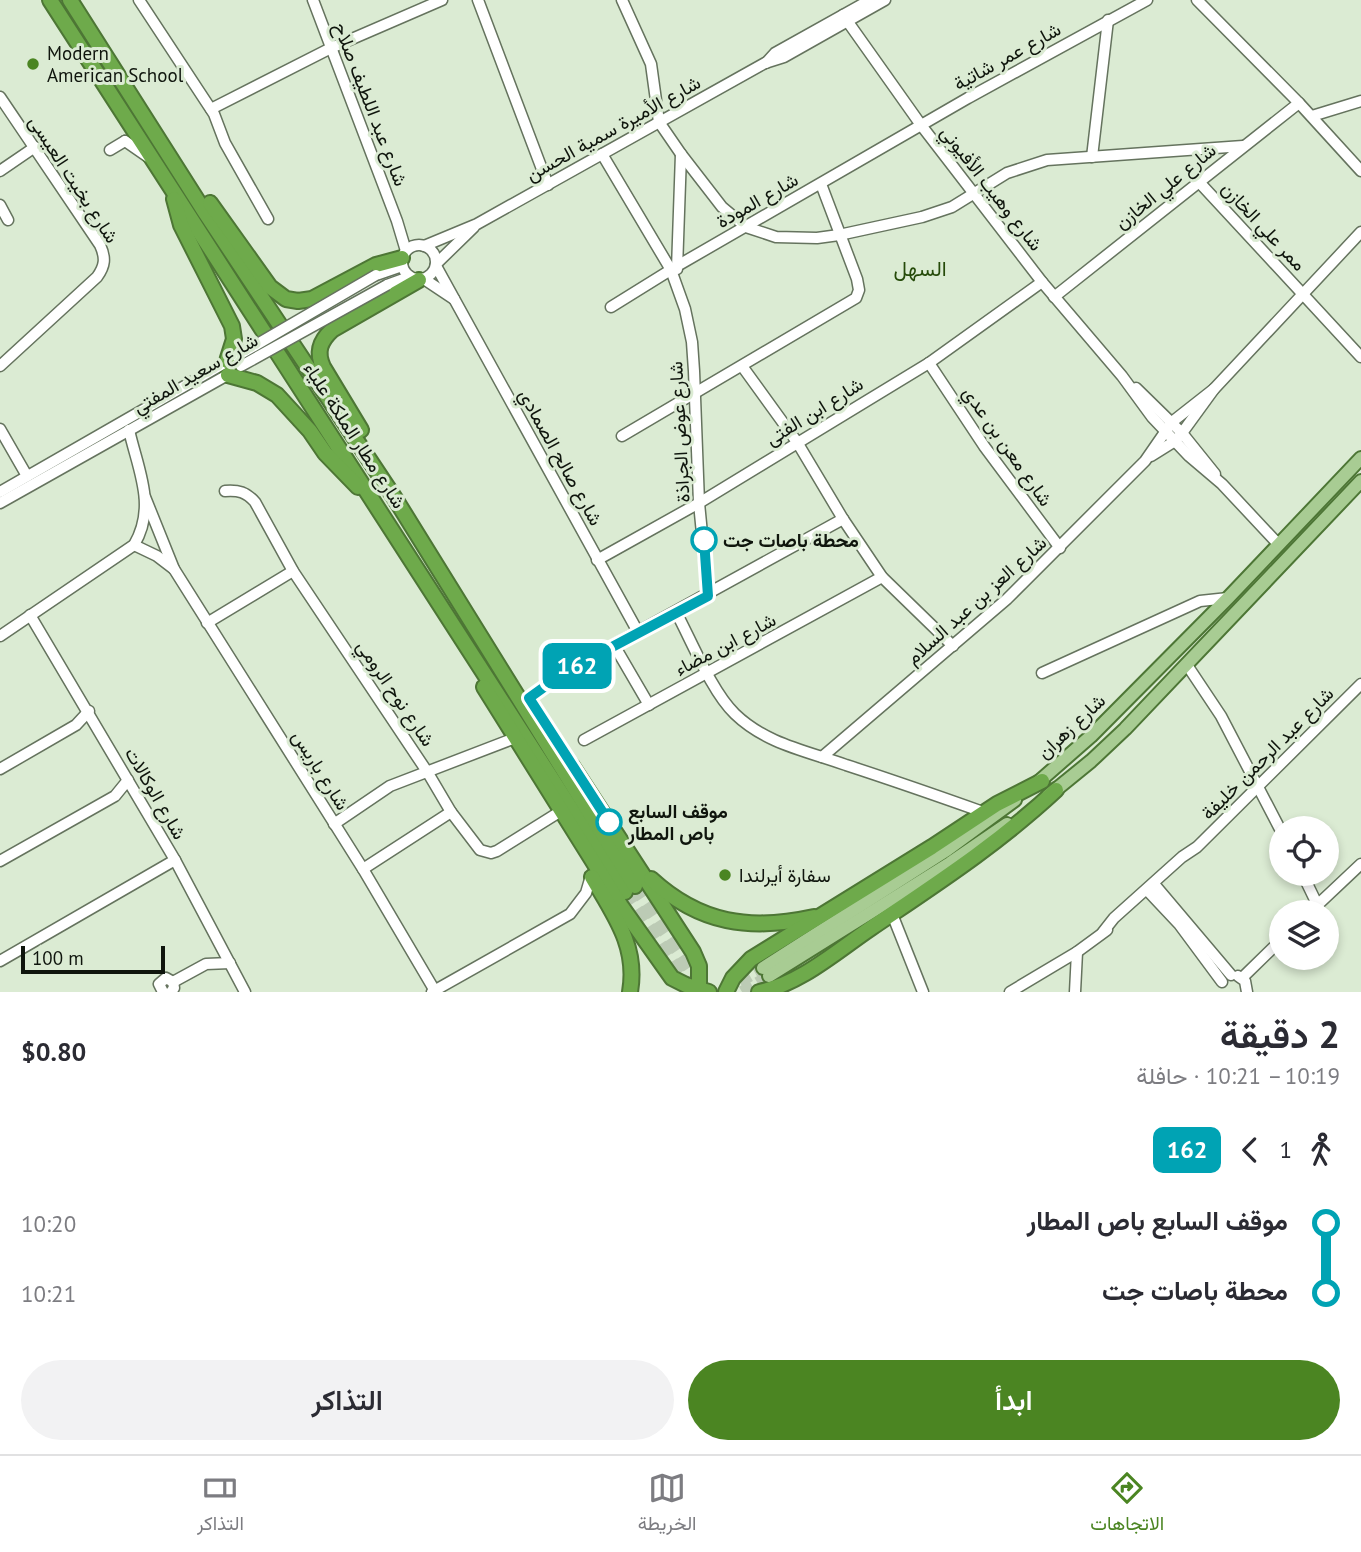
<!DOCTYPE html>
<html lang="ar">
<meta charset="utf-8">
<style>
:root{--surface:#fff;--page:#f2f2f3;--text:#2b2b33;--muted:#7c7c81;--line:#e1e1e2;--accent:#4b8522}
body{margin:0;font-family:"PT Sans",Vazirmatn,sans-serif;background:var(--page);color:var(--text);direction:rtl;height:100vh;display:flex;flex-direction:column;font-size:26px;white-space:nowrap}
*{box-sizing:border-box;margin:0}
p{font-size:23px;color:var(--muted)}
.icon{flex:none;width:38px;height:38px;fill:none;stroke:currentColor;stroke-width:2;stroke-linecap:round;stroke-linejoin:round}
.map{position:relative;height:992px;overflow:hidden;direction:ltr}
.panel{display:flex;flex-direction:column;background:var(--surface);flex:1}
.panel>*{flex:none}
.badge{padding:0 14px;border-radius:10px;font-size:24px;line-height:46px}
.tools{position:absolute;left:1269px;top:816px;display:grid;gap:14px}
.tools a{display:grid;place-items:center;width:70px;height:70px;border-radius:50%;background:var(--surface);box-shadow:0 4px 10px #0003;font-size:35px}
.scale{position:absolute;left:21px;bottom:18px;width:144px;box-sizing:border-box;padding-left:7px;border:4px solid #0f150d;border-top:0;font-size:19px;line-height:24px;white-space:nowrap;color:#0f150d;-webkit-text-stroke:5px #dbebd3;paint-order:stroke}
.map>.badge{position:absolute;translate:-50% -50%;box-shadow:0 0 0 4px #fff}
.legs{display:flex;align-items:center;gap:10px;height:77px;padding:0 21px;font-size:23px}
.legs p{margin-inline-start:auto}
.headline{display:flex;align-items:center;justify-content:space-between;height:119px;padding:0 21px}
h1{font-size:38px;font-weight:600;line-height:52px}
.primary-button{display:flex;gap:14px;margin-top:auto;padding:14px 21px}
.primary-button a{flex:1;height:80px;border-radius:42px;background:var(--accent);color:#fff;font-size:28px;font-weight:600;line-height:80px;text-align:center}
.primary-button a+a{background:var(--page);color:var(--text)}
ul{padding:0 21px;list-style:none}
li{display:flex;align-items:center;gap:24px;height:70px;font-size:26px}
li i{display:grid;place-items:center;width:10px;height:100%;margin:0 9px;background:currentColor}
li i::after{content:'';width:18px;height:18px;margin:-9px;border:5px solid;border-radius:50%;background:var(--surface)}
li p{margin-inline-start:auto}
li:first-child i{background:linear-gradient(#0000 50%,currentColor 0)}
li:last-child i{background:linear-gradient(currentColor 50%,#0000 0)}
.tabs{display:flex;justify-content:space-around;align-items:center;height:98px;border-top:2px solid var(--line);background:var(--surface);font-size:19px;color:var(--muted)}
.tabs a{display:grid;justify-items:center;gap:4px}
.tabs .current{color:var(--accent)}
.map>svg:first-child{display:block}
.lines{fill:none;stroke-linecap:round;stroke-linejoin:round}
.major-tunnel{stroke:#bccbb5;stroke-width:12;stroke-dasharray:12 6;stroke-linecap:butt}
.highway-tunnel{stroke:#bccbb5;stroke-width:14;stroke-dasharray:14 7;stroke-linecap:butt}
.minor-casing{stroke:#65735e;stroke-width:13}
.major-casing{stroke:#4d7635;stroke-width:16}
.highway-casing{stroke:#4d7635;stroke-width:18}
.minor{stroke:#fff;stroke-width:10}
.major{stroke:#a8cc93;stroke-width:12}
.highway{stroke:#6eaa4b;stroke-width:14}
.minor-bridge-casing{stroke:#65735e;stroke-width:13;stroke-linecap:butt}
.minor-bridge{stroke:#fff;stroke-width:10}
.line-1-casing{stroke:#fff;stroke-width:16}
.line-1{stroke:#00a3b4;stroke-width:10}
.poi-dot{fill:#4b8522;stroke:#dbebd3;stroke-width:2.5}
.stop-1-dot{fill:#fff;stroke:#00a3b4;stroke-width:3.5}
.labels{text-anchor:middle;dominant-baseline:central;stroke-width:6;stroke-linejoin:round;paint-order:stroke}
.poi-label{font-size:19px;fill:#0f150d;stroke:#dbebd3;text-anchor:start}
.street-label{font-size:19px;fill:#0f150d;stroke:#dbebd3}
.stop-label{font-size:19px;font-weight:bold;fill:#0f150d;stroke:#dbebd3;text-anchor:start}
.neighbourhood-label{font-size:21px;fill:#254a09;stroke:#dbebd3}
</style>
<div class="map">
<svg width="1361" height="992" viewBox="0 0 1361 992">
<rect width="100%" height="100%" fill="#dbebd3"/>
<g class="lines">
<g class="major-tunnel">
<polyline points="724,991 763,968"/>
<polyline points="742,992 769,976"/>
</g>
<g class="highway-tunnel">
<polyline points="635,886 703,988"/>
<polyline points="625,892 688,987"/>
</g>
<g class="minor-casing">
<g id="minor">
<polyline points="139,0 214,114 225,143 268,219"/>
<polyline points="313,0 397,221 406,251"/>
<polyline points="478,0 548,185"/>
<polyline points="622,0 651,64 659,122 681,154 722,207 746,227 776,237 817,238 839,235 922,217 952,207 1007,173 1047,160 1243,146"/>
<polyline points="1197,0 1299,103 1361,171"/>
<polyline points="843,15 921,125 1042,282 1122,376 1152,417 1189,456 1222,484 1279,545"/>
<polyline points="766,63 775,53 870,0"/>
<path d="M0 97 100 245C106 258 105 266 97 277L0 366"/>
<polyline points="211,109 331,48 442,0"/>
<polyline points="1312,116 1361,101"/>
<polyline points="125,141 148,157"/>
<polyline points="110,150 125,141"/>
<polyline points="602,154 671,270 685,309 692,342 694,371 699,503 708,595"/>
<polyline points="1092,157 1108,20"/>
<polyline points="0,171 35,147"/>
<polyline points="1199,182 1361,357"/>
<polyline points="0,205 8,220"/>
<circle cx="419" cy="262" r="17"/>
<polyline points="424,246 477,224 765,63 784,57 885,0"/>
<polyline points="436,264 474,227"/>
<polyline points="436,266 638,632"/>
<polyline points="677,269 681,154"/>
<polyline points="376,275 402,266"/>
<polyline points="424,279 454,299"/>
<polyline points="387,285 409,277"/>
<polyline points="1054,297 1299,103"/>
<polyline points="611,307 677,266 968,98 1147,0"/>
<polyline points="929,363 984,446 1060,548"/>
<polyline points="742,366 797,442 843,519 882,577 953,646"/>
<polyline points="1136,388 1182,433 1215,474"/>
<polyline points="0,429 27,476"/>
<polyline points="622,436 856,298 859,290 857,279 821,184"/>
<polyline points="1151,456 1175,441 1182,433 1214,389 1361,232"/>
<path d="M225 491C239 490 246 492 255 502L293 571 428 773 451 812 480 850 491 853 497 851 561 811"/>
<polyline points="0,492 230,360"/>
<polyline points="145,497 174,569 363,869 435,991"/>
<polyline points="0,503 231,373"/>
<polyline points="134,545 157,556 174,569"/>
<polyline points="597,560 699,503 929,363 1042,282"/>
<path d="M676 612C692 642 712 692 735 714 766 744 807 751 846 765 892 780 938 796 983 812"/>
<polyline points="30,615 175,860 245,992"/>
<polyline points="207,623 293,571"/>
<path d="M0 636 134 545C157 506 138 470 129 430"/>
<polyline points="614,645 649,705"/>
<polyline points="1187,665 1221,716 1281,831"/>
<polyline points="1042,673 1200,601 1228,598"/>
<polyline points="529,698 565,672 843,519"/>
<polyline points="584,740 882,577"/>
<polyline points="822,757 1007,599 1145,461 1172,422 1214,389"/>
<polyline points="0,769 76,725 89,711"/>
<polyline points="334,824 390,786 515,738"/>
<polyline points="0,861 115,796 128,780"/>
<polyline points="363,869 451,812"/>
<polyline points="1302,873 1317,904"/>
<polyline points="1154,884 1231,975"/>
<polyline points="1147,890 1179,924 1222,982"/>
<polyline points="1310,912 1361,864"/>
<polyline points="892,914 923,992"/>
<polyline points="1103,932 1114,918 1182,857 1197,847 1361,684"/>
<polyline points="0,961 175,860"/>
<polyline points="1238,976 1245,981 1247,992"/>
<polyline points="1242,978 1281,940"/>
<polyline points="173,982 206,964 230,963"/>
<polyline points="163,992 159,984 166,978 173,982 174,988 171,992"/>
<polyline points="432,992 570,914 586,893 591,876"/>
<polyline points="1010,992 1077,952 1107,930"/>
<polyline points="1075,992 1077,952"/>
</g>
</g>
<g class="major-casing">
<g id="major">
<polyline points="1035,785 1091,736 1228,598 1361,458"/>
<polyline points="1048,796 1091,761 1125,729 1361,481"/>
<polyline points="763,968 947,850 1015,800"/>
<polyline points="769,976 950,863 1007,824"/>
</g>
</g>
<g class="highway-casing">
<g id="highway">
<polyline points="50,0 625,892"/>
<polyline points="70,0 204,211 394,497 635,886"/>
<polyline points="174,199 181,225 232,326 234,339 227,361"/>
<polyline points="210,203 270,287 286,299 298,301 312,299 376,265 402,258"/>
<polyline points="228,375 257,383 277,395 310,431 325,453 358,487"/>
<path d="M361 430 323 367C316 352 320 341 332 330L419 280"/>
<polyline points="484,687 621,906 672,978 686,985 709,992"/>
<polyline points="572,766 693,952 699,966 699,992"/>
<path d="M592 877C614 915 638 946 630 992"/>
<path d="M651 879C700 924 750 931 814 917"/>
<polyline points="726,992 733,978 751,959 932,847 997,804 1042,781"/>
<path d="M759 992C800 984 837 951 871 928 936 884 998 844 1056 790"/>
</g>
</g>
<use href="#minor" class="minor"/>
<use href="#major" class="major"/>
<use href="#highway" class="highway"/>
<g class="minor-bridge-casing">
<g id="minor-bridge">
<polyline points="237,356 376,275"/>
<polyline points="241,366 387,285"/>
</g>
</g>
<use href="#minor-bridge" class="minor-bridge"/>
</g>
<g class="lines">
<g class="line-1-casing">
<polyline id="line-1" points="609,822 529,698 565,672 708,596 704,540"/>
</g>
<use href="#line-1" class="line-1"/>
</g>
<g class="poi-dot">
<circle cx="33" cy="64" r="7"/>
<circle cx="725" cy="875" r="7"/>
</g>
<g class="stop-1-dot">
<circle cx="704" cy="540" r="12"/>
<circle cx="609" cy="822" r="12"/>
</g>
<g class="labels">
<g class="poi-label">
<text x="47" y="53">Modern<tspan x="47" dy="22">American School</tspan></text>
<text x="739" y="875">سفارة أيرلندا</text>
</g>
<g class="street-label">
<text transform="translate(1007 56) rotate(-29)">شارع عمر شاتية</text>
<text transform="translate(371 104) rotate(69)">شارع عبد اللطيف صلاح</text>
<text transform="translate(613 128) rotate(-29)">شارع الأميرة سمية الحسن</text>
<text transform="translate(74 179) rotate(57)">شارع بخيت العيسى</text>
<text transform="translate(1165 186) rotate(-39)">شارع علي الخازن</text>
<text transform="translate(992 188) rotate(52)">شارع وهيب الأفيوني</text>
<text transform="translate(757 200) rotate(-30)">شارع المودة</text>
<text transform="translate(1264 226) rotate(47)">ممر علي الخازن</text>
<text transform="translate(195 373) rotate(-30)">شارع سعيد المفتي</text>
<text transform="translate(814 411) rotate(-32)">شارع ابن الفتى</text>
<text transform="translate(679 432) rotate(-93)">شارع عوض الجراذة</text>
<text transform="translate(355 435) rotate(57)">شارع مطار الملكة علياء</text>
<text transform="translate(1008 446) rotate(55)">شارع معن بن عدي</text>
<text transform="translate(561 457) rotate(61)">شارع صالح الصمادي</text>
<text transform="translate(976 600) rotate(-42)">شارع العز بن عبد السلام</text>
<text transform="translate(725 644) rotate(-28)">شارع ابن مضاء</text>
<text transform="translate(396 693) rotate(56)">شارع نوح الرومي</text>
<text transform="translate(1071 726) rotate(-43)">شارع زهران</text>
<text transform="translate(1267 753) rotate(-45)">شارع عبد الرحمن خليفة</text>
<text transform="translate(321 770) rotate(58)">شارع باريس</text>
<text transform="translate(156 793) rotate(60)">شارع الوكالات</text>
</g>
<g class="stop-label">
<text x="723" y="540">محطة باصات جت</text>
<text x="628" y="811">موقف السابع<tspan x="628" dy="22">باص المطار</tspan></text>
</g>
<g class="neighbourhood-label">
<text x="920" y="268">السهل</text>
</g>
</g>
</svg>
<div class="tools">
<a><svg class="icon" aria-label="locate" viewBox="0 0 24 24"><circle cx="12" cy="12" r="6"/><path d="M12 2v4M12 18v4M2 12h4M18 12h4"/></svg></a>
<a><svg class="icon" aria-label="layers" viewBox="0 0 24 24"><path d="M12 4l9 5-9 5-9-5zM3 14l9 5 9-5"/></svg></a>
</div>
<div class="scale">100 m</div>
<b class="badge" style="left:577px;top:666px;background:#00a3b4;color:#fff">162</b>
</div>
<section class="panel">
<div class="headline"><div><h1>2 دقيقة</h1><p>10:19 – 10:21 · حافلة</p></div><b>$0.80</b></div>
<div class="legs"><svg class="icon" aria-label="walk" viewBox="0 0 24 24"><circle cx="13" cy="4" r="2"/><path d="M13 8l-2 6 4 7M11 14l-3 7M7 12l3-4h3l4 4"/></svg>1<svg class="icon" aria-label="back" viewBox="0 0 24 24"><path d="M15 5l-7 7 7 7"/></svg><b class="badge" style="background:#00a3b4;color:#fff">162</b></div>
<ul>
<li><i style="color:#00a3b4"></i><b>موقف السابع باص المطار</b><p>10:20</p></li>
<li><i style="color:#00a3b4"></i><b>محطة باصات جت</b><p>10:21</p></li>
</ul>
<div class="primary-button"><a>ابدأ</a><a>التذاكر</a></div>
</section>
<nav class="tabs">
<a class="current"><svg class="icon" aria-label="directions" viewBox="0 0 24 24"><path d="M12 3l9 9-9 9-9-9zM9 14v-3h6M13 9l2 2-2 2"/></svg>الاتجاهات</a>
<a><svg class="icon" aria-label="map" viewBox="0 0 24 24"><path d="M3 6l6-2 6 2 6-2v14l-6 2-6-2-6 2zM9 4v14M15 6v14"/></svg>الخريطة</a>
<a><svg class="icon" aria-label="tickets" viewBox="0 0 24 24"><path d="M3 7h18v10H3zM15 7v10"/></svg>التذاكر</a>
</nav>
